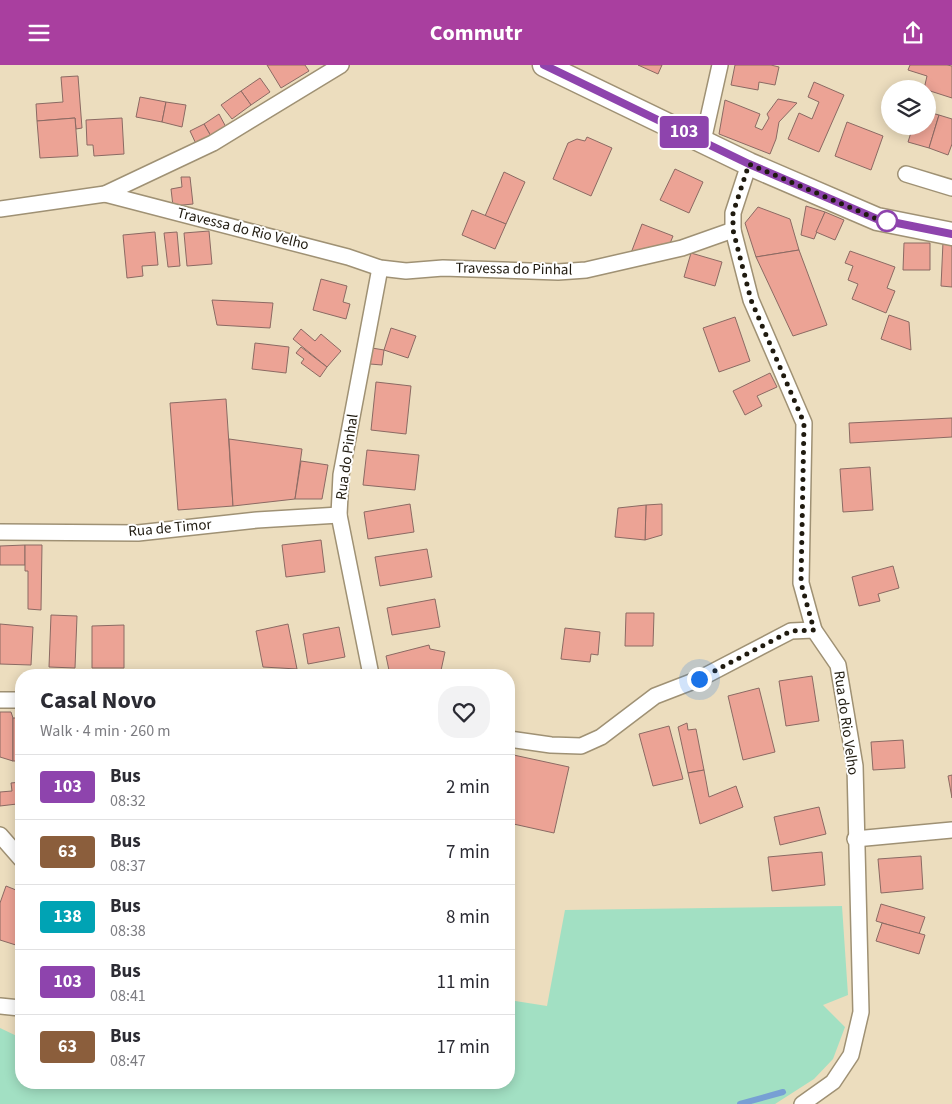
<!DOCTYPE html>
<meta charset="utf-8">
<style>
:root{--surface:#fff;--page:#f2f2f3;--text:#2b2b33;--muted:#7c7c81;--line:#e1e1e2;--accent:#a93f9f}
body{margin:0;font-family:"Source Sans 3",sans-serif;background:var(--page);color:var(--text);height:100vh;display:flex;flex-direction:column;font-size:19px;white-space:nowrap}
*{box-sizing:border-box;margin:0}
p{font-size:16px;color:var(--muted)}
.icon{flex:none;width:28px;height:28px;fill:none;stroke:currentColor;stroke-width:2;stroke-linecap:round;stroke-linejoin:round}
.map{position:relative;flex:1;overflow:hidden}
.side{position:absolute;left:15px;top:604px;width:500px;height:420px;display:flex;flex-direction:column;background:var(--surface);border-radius:20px;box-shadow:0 2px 12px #0003}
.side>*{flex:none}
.badge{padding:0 10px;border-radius:4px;font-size:18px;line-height:32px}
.fabs{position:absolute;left:881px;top:15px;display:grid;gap:10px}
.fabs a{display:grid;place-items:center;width:55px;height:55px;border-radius:50%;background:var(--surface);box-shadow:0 2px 12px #0003;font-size:25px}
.you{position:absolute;width:25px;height:25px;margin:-12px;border:4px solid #fff;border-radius:50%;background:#1a73e8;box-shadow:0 0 0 8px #1a73e833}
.map>.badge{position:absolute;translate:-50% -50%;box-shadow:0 0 0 2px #fff}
.round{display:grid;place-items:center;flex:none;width:52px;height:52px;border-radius:20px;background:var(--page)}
.summary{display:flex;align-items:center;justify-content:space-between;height:85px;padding:0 25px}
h1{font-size:24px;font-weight:700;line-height:38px}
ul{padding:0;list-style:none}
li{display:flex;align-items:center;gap:15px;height:65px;padding:0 25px;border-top:1px solid var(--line)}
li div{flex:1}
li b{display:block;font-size:19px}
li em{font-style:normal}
li .badge{min-width:55px;font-weight:700;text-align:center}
header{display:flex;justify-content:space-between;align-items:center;height:65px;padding:0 25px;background:var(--accent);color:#fff;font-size:22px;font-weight:700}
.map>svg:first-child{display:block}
.green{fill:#a2e0c3}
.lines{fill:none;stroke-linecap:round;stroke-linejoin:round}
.stream{stroke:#77a0d4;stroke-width:6}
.building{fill:#eca395;stroke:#8b6a63}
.minor-casing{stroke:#9f9174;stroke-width:18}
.secondary-casing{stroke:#9f9174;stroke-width:25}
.minor{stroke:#fff;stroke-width:15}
.secondary{stroke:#fff;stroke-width:22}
.line-casing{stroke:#fff;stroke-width:11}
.line{stroke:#8e44ad;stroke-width:8}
.walk{stroke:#1f1a0f;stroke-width:5;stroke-dasharray:0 9}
.stop-dot{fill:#fff;stroke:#8e44ad;stroke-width:2.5}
.labels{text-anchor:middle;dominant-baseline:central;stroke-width:4;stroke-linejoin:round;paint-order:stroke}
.street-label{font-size:15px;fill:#1f1a0f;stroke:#fff}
</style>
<header><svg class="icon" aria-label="menu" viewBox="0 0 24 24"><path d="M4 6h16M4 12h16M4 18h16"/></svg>Commutr<svg class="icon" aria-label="share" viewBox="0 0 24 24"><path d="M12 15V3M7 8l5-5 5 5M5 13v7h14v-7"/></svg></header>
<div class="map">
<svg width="952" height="1039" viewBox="0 0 952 1039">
<rect width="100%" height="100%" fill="#ecddbe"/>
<polygon class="green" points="842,841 848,930 823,940 845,962 833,994 814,1014 775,1039 0,1039 0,963 21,973 21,1018 509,1018 509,935 547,941 565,845"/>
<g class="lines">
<polyline class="stream" points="740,1039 783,1027"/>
</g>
<g class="building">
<polygon points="267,0 305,0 309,6 281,23"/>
<polygon points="638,0 662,0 658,9"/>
<polygon points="735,0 771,0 779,2 775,20 759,17 758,25 731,20"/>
<polygon points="910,0 947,0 952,1 952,33 924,24 927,11 908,5"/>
<polygon points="78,11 82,63 76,64 75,53 37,56 36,39 63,37 61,12"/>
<polygon points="260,13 270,27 251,40 241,26"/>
<polygon points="814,17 844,30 819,87 788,74 799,48 812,54 819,37 808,32"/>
<polygon points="241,26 251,40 232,54 221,40"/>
<polygon points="140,32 166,37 162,57 136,52"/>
<polygon points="778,34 797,38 779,57 776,74 770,89 719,69 725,35 760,49 755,62 762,65 769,53 767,49"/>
<polygon points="166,37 186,40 182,62 162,57"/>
<polygon points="928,47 939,50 929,83 908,77 913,61 928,61"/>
<polygon points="219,49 227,64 212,73 204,59"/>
<polygon points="939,50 952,54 952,79 948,90 929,83"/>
<polygon points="75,53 78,91 40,93 37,56"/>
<polygon points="122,53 124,89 94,91 93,80 87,80 86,55"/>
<polygon points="847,57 883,71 871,105 835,91"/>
<polygon points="204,59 212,73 197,81 190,66"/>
<polygon points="587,72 612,83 591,131 553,114 568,78 577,74 585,76"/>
<polygon points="675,104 703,117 689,148 660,135"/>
<polygon points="504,107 525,117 506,159 485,151"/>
<polygon points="181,112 190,112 193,139 173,141 171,124 182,122"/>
<polygon points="806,141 825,147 814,174 801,170"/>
<polygon points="758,142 790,154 799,185 756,192 745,158"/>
<polygon points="472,145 506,159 495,184 462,170"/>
<polygon points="825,147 844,155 835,175 816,167"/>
<polygon points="642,159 673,171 669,181 631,188"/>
<polygon points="209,166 212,199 187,201 184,168"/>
<polygon points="155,167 158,200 142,201 143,211 127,213 123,170"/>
<polygon points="177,167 180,201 168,202 164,168"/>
<polygon points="943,177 952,178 952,222 941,221"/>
<polygon points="904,178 930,178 930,205 903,205"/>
<polygon points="799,185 827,260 793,271 756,192"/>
<polygon points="850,186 895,202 887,223 895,226 886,248 852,234 858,219 848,215 853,201 845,198"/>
<polygon points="691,188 722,197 715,221 684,212"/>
<polygon points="321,214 347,221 343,237 350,239 346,254 313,245"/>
<polygon points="212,235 273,238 270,263 217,260"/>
<polygon points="889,250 909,257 911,285 881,274"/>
<polygon points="735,252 750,296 719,307 703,263"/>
<polygon points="391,263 416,271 408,293 384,285"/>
<polygon points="301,264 315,276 321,269 341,286 327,302 293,274"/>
<polygon points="255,278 289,282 286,308 252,304"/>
<polygon points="301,282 327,302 320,312 301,298 304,294 296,288"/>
<polygon points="372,283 384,285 382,300 370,299"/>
<polygon points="770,308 777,322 757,331 762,341 745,350 733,326"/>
<polygon points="376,317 411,321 406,369 371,365"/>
<polygon points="226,334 233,441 178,445 170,338"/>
<polygon points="952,353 952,372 850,378 849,358"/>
<polygon points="229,374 302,384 295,434 233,441"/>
<polygon points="367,385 419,390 415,425 363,420"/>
<polygon points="301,396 328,400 322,434 295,434"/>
<polygon points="870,402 873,445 843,447 840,404"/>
<polygon points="410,439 414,467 368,474 364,447"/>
<polygon points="662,439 662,470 645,475 646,440"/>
<polygon points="646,440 645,475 615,472 618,443"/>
<polygon points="321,475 325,507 286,512 282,480"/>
<polygon points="25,480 25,500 0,500 0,481"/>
<polygon points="25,480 42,480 41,545 28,544 28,506 25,506"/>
<polygon points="427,484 432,512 380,521 375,492"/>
<polygon points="893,501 899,523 878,529 880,536 859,541 852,512"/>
<polygon points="435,534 440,562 392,570 387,543"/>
<polygon points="626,548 654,548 653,581 625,581"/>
<polygon points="51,550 77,551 75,603 49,602"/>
<polygon points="0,559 33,562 31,600 0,599"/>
<polygon points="288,559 297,604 263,602 256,566"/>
<polygon points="124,560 124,603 92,603 92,561"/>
<polygon points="339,562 345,592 308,599 303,569"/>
<polygon points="565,563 600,567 598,590 591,589 590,597 561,594"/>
<polygon points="429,580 430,584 445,587 440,610 390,610 386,591"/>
<polygon points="812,611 819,656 786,661 779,616"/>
<polygon points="759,623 775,687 743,695 728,631"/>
<polygon points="0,647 11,647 13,653 13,696 0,692"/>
<rect x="13" y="653" width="8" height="43"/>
<polygon points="687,658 688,665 696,664 704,705 688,708 678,662"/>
<polygon points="669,661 683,714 653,721 639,669"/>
<polygon points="903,675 905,703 873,705 871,677"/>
<polygon points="509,689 569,702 554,768 509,758"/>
<polygon points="704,705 709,732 736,721 743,742 700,759 688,708"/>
<polygon points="952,710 952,733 948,711"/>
<polygon points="21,717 21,757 20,757 17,739 0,741 0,727 12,726 11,718"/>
<polygon points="819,742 826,769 780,780 774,752"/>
<polygon points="822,787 825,820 772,826 768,792"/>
<polygon points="921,791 923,824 881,828 878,794"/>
<polygon points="6,821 21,827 21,875 19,881 0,875 0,838"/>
<polygon points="881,839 925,852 919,869 876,856"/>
<polygon points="882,858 925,870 919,889 876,876"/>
</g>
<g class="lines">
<g class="minor-casing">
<g id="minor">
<polyline points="703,76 720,0"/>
<polyline points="749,99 733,148 733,165 751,235 804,358 801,518 814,565 838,600 855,701 861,947 851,990 833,1017 802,1039"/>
<polyline points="906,109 952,123"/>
<polyline points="105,129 348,192 380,203 406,206 443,203 558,207 586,205 682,183 733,165"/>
<polyline points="0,144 105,129 213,78 341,0"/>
<polyline points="0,467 138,468 257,455 339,450"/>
<polyline points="371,610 339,450 341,410 380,203"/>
<polyline points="0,635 21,635"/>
<polyline points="509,674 551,680 581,681 601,672 655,631 699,614 791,566 814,565"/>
<polyline points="0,770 21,794"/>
<polyline points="855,774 952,765"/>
<polyline points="0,941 20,943 21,942"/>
</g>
</g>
<g class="secondary-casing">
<polyline id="secondary" points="544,0 749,99 877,154 952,169"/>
</g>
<use href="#minor" class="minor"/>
<use href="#secondary" class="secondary"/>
</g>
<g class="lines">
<g class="line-casing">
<polyline id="line" points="544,0 749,99 877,154 952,169"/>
</g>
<use href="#line" class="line"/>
<polyline class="walk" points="699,614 791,566 814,565 801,518 804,358 751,235 733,165 733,148 749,99 877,154 896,158 887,156"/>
</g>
<circle class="stop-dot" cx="887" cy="156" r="10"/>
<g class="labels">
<g class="street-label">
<text transform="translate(243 164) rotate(14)">Travessa do Rio Velho</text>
<text transform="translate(514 204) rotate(1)">Travessa do Pinhal</text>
<text transform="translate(347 392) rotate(-82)">Rua do Pinhal</text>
<text transform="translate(170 463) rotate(-5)">Rua de Timor</text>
<text transform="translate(846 658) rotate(82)">Rua do Rio Velho</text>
</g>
</g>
</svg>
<div class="fabs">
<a><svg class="icon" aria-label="layers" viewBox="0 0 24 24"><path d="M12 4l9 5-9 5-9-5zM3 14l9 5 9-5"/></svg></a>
</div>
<div class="you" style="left:699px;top:614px"></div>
<b class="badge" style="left:684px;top:67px;background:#8e44ad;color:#fff">103</b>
<section class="side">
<div class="summary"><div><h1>Casal Novo</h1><p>Walk · 4 min · 260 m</p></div><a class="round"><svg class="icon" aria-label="heart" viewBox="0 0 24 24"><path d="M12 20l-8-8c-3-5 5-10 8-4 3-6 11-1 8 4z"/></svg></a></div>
<ul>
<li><span class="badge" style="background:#8e44ad;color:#fff">103</span><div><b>Bus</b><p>08:32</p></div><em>2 min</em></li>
<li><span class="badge" style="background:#8b5e3c;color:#fff">63</span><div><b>Bus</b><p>08:37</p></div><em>7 min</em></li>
<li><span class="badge" style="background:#00a3b4;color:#fff">138</span><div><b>Bus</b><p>08:38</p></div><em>8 min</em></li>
<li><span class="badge" style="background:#8e44ad;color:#fff">103</span><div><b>Bus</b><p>08:41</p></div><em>11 min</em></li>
<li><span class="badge" style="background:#8b5e3c;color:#fff">63</span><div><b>Bus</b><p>08:47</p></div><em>17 min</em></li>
</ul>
</section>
</div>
